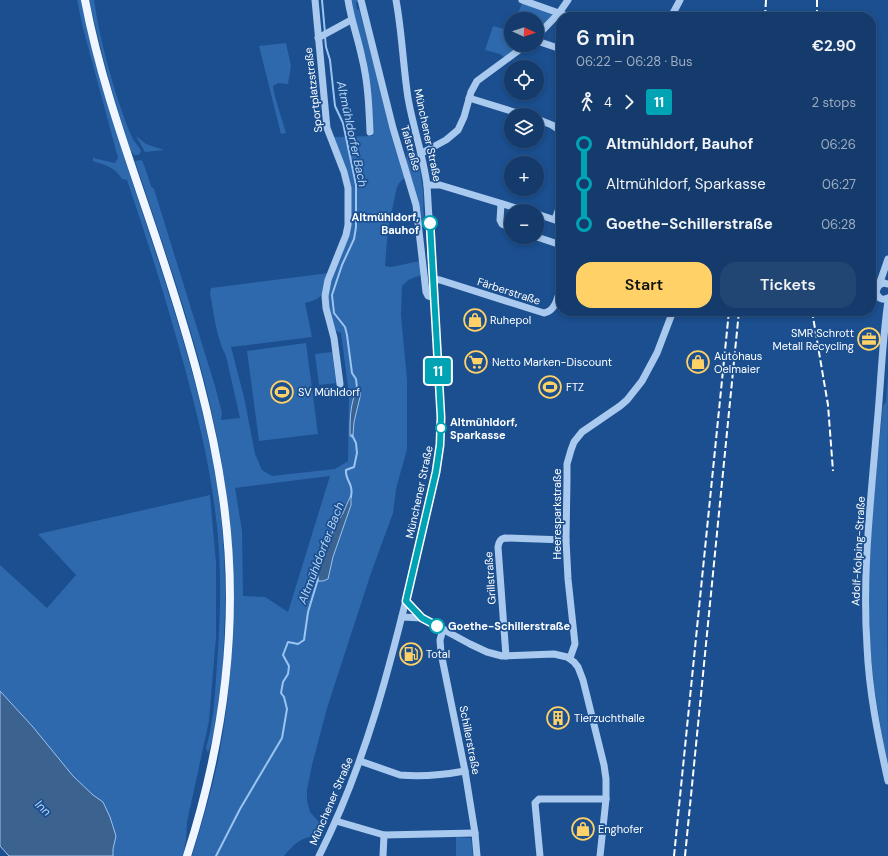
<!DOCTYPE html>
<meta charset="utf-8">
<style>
:root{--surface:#143b6b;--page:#214673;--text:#f1f3f6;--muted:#9dadc1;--line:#33557e;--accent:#ffd166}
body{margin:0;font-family:"DM Sans",sans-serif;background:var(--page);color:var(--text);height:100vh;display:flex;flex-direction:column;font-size:15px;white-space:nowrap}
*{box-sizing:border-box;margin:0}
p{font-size:13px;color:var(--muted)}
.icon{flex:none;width:22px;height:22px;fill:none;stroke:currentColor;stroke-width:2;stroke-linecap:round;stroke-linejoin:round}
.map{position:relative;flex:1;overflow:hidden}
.panel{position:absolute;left:556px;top:12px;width:320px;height:304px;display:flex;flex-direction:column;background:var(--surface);border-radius:16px;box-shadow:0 2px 6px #0003,0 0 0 1px var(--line)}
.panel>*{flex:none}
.badge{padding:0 8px;border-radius:3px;font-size:14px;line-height:26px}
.needle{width:26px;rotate:93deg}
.controls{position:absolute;left:504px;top:12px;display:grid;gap:8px}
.controls a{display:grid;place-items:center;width:40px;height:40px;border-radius:50%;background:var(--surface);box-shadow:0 2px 6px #0003,0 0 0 1px var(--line);font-size:20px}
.map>.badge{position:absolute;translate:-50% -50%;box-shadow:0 0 0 2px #fff}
.legs{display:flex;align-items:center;gap:6px;height:44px;padding:0 20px;font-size:13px}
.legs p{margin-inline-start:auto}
.headline{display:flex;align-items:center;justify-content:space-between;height:68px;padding:0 20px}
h1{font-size:22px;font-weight:600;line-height:30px}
.primary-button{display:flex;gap:8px;margin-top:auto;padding:8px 20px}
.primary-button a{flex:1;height:46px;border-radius:16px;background:var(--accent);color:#111;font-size:16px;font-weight:600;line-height:46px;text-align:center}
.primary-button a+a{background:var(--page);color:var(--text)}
ul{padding:0 20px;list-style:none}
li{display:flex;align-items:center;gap:14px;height:40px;font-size:15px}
li i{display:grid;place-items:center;width:6px;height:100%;margin:0 5px;background:currentColor}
li i::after{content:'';width:10px;height:10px;margin:-5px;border:3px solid;border-radius:50%;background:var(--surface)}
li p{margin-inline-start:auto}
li:first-child i{background:linear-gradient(#0000 50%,currentColor 0)}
li:last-child i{background:linear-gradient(currentColor 50%,#0000 0)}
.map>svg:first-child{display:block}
.green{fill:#2e69ad;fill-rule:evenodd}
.water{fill:#3c6290;stroke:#9cc4f0}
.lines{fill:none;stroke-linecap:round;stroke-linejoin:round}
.stream{stroke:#9cc4f0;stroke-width:2}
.minor{stroke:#a9c9ee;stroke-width:7}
.major{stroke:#f0f6ff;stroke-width:8}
.rail{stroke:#fff;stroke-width:2;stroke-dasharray:7 3;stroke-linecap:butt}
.line-1-casing{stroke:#fff;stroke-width:9}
.line-1{stroke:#00a3b4;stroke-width:6}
.stop-1-dot{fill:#fff;stroke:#00a3b4;stroke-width:2}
.labels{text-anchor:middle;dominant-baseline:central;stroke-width:3.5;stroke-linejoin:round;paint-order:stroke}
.street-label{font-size:11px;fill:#fff;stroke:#1b4f8f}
.stop-label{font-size:11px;font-weight:bold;fill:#fff;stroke:#1b4f8f;text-anchor:start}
.poi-label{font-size:11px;fill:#fff;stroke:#1b4f8f;text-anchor:start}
.water-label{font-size:12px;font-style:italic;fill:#b5d3f5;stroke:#1b4f8f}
</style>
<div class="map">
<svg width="888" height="856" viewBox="0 0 888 856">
<rect width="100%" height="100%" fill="#1b4f8f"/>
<g class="green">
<path d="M77 0H82C95 48 106 99 121 147 154 251 193 355 213 463 224 521 227 580 224 638 223 676 221 717 208 753L206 748C214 721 215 692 217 664 221 613 222 561 215 510 209 461 197 413 184 365 167 303 148 241 127 180L122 179C115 167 105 165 93 161V158L115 163 118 158 83 28Z"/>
<path d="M89 0H94C100 40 111 81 125 120 127 126 130 133 133 139 136 144 140 147 141 152L138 155H134L131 151C114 101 101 51 89 0Z"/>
<path d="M350 0H358V2H356L357 10 359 9 405 178C400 181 397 185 396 191L388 229 385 266 391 267 420 261 421 275 408 280 402 286 401 315 407 380V449L396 489 393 513 371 573 327 708 312 765 307 790V801L310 812 324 828 321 836C304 835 294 843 284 856H192C202 823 212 790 219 756 237 660 238 560 222 464 205 361 168 260 135 161L141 160 143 162 151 186 154 189 215 386 222 413 221 420 240 418 226 356C216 337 214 314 210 293L211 288 329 273C323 292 326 298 305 303L312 337 231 347 244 397 255 454 262 470 272 476 335 469 348 461 349 395 341 333 334 330 327 299V289L345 245 350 200 332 137 373 136 369 84ZM330 476 288 612 265 597 243 596 242 531 235 488ZM351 496V505L333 557 318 573C325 546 338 520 351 496Z"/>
<polygon points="522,3 552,14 553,17 537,33 537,19 516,19"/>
<polygon points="493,26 511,31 511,45 523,45 505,58 500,54 485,50"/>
<polygon points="286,43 291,66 288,84 278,83 273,86 275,97 286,133 281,134 259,46"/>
<polygon points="136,136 146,144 164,150 145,152"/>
<polygon points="407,147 418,154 423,191 424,227 422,227 421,225 406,165"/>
<polygon points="306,343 318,434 259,441 247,351"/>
<polygon points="332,352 336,383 319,385 315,354"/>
<path d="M888 374 887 611 888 767C879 719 870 670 869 620 867 548 876 477 883 406L886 402Z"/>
<polygon points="210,495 216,563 216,637 209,721 187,822 186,840 183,856 113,856 113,849 115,842 113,826 103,802 93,795 73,776 33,727 0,691 0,565 47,608 76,575 38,534"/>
<polygon points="456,837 471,838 473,856 456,856"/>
</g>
<g class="water">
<path d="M358 387 360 391V397L354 422 353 435 352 437 350 436C350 418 350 403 358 387Z"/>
<polygon points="351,495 351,505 333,557 328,579 323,581 318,581 318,573 321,561 334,528 343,513"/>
<polygon points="0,691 33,727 73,776 93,795 103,802 110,817 116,836 113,849 113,856 9,856 0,846"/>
</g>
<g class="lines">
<g class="stream">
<polyline points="322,0 325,33"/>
<polyline points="325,37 326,47 330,60 335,106 343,123 356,185 356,227 354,239 342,265 332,295 334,313 345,327 347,335 352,373 356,379 357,388"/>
<path d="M351 497C354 483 345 481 346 470L354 467 357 453 356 443 352 435"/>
<polyline points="216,856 240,809 282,738 287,709 284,697 281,693 283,682 288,674 289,666 283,655 288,642 298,644 304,640 308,612 318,579"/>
</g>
<g class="minor">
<polyline points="315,0 327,128 344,172 348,188 348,225 346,235 328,280 325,296 326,308 334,338 340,384"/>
<path d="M348 0C351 20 358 38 362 58 368 82 369 107 370 132"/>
<polyline points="361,0 393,128 416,205 426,292 428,296 434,298"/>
<polyline points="522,0 570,17"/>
<polyline points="671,17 680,0"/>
<polyline points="537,36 559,13 568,0"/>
<polyline points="318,38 351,20"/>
<polyline points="537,41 561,49"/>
<polyline points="469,98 524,115"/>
<polyline points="537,119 552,125 561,131"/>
<polyline points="422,153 446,140 458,130 464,117 471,92 477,81 526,45"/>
<polyline points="427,185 440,185 526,211"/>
<polyline points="501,204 500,220 502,224 511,228"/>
<polyline points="537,214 561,222"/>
<polyline points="555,219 561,203"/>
<polyline points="537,237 561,245"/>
<path d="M433 279 440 280 544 313C556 311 558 296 561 286"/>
<path d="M888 284 884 283 879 285 876 291C877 298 882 301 888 298"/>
<polyline points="879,285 888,259"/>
<path d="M888 301C882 342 881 384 877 425 871 499 862 572 867 646 869 692 878 736 888 781"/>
<polyline points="406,601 422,618 470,644 487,652 502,656 554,654 567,657 574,662 578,667 583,680 604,765 606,779 606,799 600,856"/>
<polyline points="402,617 422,618"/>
<polyline points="443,629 440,640 441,653 465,771 475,833 477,856"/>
<path d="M506 656 498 547C499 542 500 539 505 538L566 540"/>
<polyline points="570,658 575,644 568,579 566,540 567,479 567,464 571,450 574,442 582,432 620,406 627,400 642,381 657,353 673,311"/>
<path d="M360 761 400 775C422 777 443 775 465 771"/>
<polyline points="336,821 384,835 475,833"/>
<path d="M319 856C366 763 391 663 415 563 426 515 441 467 441 417L427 185C423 155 413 127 408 98 403 65 402 32 396 0"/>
<polyline points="383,856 384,835"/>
<polyline points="540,856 535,803 539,799 606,799"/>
</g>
<path class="major" d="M85 0C102 90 136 176 164 263 189 340 212 418 223 498 240 618 224 741 187 856"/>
<g class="rail">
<polyline points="765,17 766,0"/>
<polyline points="817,17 817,0"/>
<polyline points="812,311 828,405 833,471"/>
<polyline points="674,856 729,311"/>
<polyline points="685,856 739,311"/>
</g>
</g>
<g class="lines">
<g class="line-1-casing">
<polyline id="line-1" points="430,223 441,417 440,445 436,472 406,601 422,618 437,626"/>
</g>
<use href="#line-1" class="line-1"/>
</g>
<defs>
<g id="shop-ring" transform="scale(1.15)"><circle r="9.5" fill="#1b4f8f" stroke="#ffd166" stroke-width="1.5"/><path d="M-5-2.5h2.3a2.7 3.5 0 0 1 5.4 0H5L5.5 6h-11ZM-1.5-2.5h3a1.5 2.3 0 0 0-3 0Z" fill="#ffd166"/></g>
<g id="office-ring" transform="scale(1.15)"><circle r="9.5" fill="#1b4f8f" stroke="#ffd166" stroke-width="1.5"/><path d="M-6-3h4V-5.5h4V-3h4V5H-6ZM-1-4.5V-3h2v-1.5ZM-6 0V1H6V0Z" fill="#ffd166"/></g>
<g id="supermarket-ring" transform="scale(1.15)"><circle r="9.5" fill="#1b4f8f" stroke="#ffd166" stroke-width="1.5"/><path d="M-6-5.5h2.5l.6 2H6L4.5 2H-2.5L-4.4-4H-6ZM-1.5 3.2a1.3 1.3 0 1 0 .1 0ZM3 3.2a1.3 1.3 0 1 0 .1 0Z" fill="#ffd166"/></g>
<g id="stadium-ring" transform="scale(1.15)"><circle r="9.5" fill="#1b4f8f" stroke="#ffd166" stroke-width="1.5"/><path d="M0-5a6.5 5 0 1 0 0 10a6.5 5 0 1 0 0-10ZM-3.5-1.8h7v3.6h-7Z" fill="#ffd166"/></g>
<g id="fuel-ring" transform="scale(1.15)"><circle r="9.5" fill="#1b4f8f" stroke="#ffd166" stroke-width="1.5"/><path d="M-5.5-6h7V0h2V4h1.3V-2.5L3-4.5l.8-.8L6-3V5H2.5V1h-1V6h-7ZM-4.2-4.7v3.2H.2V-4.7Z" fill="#ffd166"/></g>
<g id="building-ring" transform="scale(1.15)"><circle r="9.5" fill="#1b4f8f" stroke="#ffd166" stroke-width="1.5"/><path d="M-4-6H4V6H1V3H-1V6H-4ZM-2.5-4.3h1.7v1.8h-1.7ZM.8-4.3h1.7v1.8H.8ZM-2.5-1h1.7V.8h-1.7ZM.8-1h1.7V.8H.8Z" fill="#ffd166"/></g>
</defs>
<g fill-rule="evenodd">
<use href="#shop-ring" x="475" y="320"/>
<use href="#office-ring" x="869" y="339"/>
<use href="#supermarket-ring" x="476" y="362"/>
<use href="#shop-ring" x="698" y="362"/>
<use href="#stadium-ring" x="550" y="387"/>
<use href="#stadium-ring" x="282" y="392"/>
<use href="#fuel-ring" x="411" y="654"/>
<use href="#building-ring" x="558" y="718"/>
<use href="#shop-ring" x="583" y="829"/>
</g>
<g class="stop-1-dot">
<circle cx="430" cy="223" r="7"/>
<circle cx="441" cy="428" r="5"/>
<circle cx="437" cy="626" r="7"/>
</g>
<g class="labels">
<g class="street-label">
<text transform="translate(313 90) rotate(-97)">Sportplatzstraße</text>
<text transform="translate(428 135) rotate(78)">Münchener Straße</text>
<text transform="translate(411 148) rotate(74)">Talstraße</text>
<text transform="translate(509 291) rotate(18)">Färberstraße</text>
<text transform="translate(419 492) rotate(-78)">Münchener Straße</text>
<text transform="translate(557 514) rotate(-90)">Heeresparkstraße</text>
<text transform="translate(858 551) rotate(-87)">Adolf-Kolping-Straße</text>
<text transform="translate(490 578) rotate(-94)">Grillstraße</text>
<text transform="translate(470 740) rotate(79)">Schillerstraße</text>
<text transform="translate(331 801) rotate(-67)">Münchener Straße</text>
</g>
<g class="stop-label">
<text x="419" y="217" text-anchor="end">Altmühldorf,<tspan x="419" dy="13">Bauhof</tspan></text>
<text x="450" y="422">Altmühldorf,<tspan x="450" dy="13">Sparkasse</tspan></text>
<text x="448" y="626">Goethe-Schillerstraße</text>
</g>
<g class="poi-label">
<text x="490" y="320">Ruhepol</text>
<text x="854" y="333" text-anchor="end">SMR Schrott<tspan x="854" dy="13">Metall Recycling</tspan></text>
<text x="714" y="356">Autohaus<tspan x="714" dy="13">Oelmaier</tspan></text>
<text x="492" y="362">Netto Marken-Discount</text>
<text x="566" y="387">FTZ</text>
<text x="298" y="392">SV Mühldorf</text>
<text x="426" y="654">Total</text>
<text x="574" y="718">Tierzuchthalle</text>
<text x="598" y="829">Enghofer</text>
</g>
<g class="water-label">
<text transform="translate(352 134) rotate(78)">Altmühldorfer Bach</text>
<text transform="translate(321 553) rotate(-69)">Altmühldorfer Bach</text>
<text transform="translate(43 808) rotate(43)">Inn</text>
</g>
</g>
</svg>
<div class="controls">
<a><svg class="needle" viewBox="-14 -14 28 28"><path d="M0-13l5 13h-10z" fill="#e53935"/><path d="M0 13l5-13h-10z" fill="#9dadc1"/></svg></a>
<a><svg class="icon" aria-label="locate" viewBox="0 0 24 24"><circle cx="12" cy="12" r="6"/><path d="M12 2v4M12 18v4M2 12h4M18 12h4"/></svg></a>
<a><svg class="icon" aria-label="layers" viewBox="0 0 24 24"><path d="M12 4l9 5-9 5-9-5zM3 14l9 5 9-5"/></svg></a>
<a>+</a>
<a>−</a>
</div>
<b class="badge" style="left:438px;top:371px;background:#00a3b4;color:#fff">11</b>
<section class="panel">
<div class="headline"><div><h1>6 min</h1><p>06:22 – 06:28 · Bus</p></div><b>€2.90</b></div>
<div class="legs"><svg class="icon" aria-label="walk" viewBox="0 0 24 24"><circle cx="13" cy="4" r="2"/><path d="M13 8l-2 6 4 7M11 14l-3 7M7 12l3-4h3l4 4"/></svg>4<svg class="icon" aria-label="forward" viewBox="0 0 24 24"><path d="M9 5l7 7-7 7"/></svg><b class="badge" style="background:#00a3b4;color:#fff">11</b><p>2 stops</p></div>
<ul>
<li><i style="color:#00a3b4"></i><b>Altmühldorf, Bauhof</b><p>06:26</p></li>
<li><i style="color:#00a3b4"></i><span>Altmühldorf, Sparkasse</span><p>06:27</p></li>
<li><i style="color:#00a3b4"></i><b>Goethe-Schillerstraße</b><p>06:28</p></li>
</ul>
<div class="primary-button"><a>Start</a><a>Tickets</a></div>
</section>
</div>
